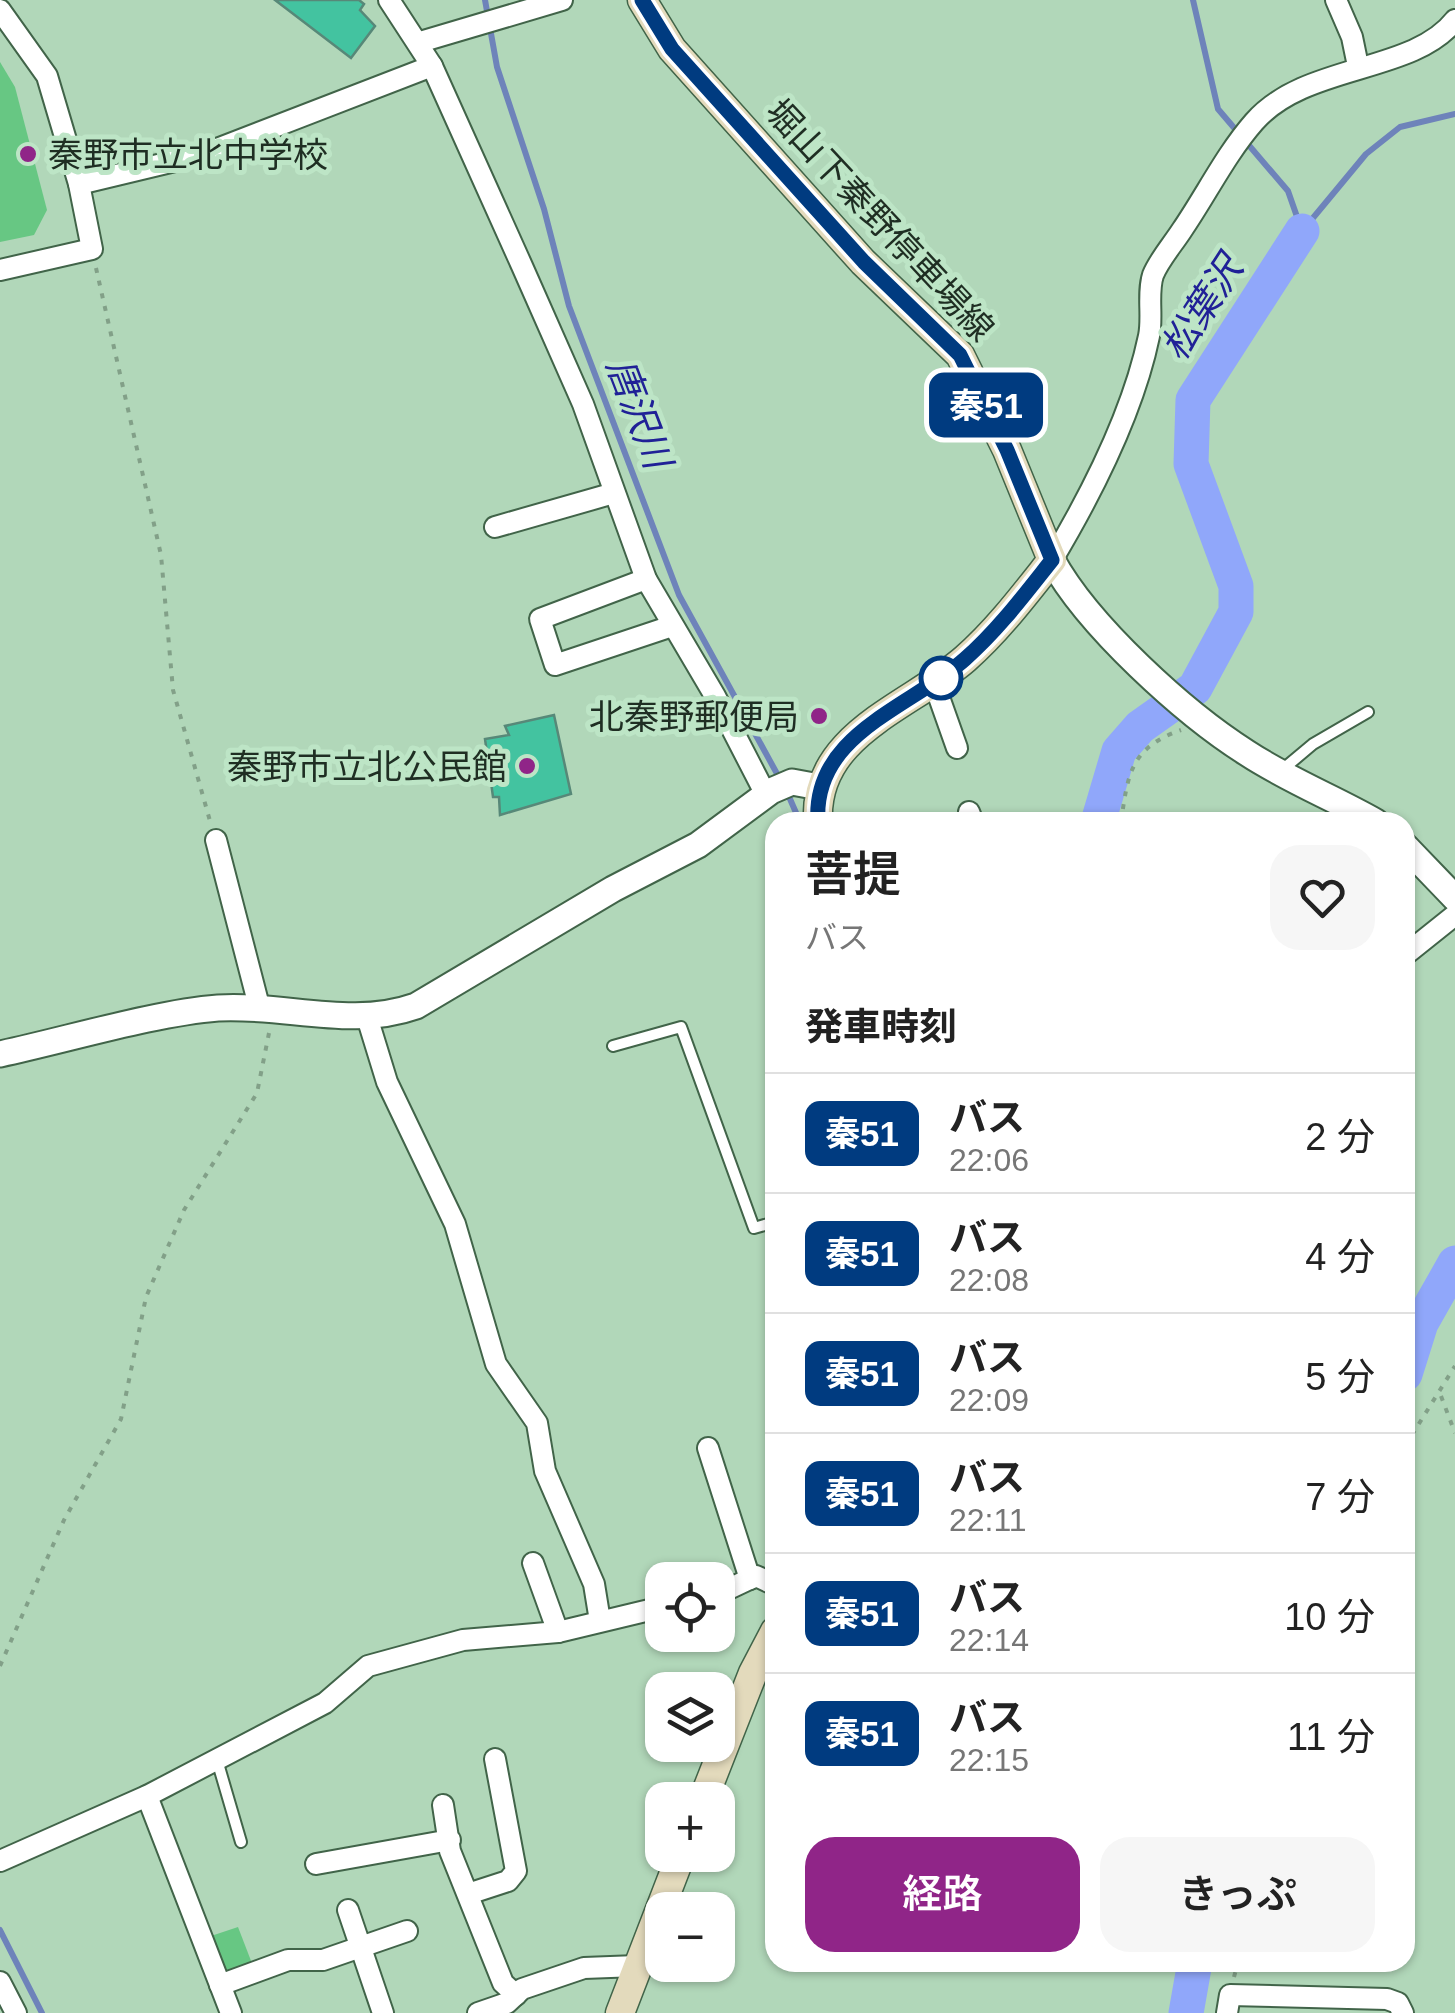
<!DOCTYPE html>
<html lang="ja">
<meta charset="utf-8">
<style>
:root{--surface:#fff;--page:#f6f6f6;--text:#222;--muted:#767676;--line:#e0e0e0;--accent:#902588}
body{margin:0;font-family:Helvetica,"Noto Sans JP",sans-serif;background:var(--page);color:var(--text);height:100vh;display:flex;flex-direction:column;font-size:38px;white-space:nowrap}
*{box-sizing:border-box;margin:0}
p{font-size:32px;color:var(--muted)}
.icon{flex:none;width:55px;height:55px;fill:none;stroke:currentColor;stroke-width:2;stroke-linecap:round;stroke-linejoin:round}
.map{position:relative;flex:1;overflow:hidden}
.sheet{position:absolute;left:765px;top:812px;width:650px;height:1160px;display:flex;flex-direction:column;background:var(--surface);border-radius:30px;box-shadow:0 2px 8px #0004}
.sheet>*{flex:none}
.badge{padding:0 20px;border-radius:15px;font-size:35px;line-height:65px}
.controls{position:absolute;left:645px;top:1562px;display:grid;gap:20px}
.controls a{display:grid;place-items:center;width:90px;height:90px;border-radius:20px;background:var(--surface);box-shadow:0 2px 8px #0004;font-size:50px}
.map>.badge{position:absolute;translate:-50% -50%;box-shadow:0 0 0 5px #fff}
h2{padding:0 40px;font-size:38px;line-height:90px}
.round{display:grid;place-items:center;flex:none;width:105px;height:105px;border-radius:30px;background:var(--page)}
.head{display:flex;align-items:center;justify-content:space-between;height:170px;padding:0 40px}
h1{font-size:48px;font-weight:600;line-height:75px}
.cta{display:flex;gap:20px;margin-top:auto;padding:20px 40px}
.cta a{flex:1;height:115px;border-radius:30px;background:var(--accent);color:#fff;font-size:40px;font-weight:600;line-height:115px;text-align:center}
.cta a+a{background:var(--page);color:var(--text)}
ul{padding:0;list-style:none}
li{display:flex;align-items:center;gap:30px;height:120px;padding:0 40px;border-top:2px solid var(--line)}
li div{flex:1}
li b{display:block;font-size:38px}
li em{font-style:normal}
li .badge{min-width:110px;font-weight:700;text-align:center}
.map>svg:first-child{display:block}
.green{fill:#67c783}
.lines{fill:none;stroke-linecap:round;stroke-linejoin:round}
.stream{stroke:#6e83ba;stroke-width:6}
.river{stroke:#90a7fa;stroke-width:35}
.building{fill:#43c3a0;stroke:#578878;stroke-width:2.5}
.service-casing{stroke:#416449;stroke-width:14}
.minor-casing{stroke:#416449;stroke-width:24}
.tertiary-casing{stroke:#416449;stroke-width:29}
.secondary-casing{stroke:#416449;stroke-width:31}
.path{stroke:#82a088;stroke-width:4;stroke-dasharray:5 8;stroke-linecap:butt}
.service{stroke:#fff;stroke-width:10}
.minor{stroke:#fff;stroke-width:20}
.tertiary{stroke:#fff;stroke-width:25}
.secondary{stroke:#e3dabc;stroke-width:28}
.line-casing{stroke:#fff;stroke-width:22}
.line{stroke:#003b80;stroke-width:15}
.poi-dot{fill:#902588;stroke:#bde5c6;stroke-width:4}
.stop-dot{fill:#fff;stroke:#003b80;stroke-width:5}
.labels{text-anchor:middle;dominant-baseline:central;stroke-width:10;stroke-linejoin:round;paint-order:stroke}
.poi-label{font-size:35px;fill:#1f2e23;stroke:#bde5c6;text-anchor:end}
.street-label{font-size:35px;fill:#1f2e23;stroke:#bde5c6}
.water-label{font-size:38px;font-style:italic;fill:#202197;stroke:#bde5c6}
</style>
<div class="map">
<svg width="1455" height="2013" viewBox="0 0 1455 2013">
<rect width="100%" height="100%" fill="#b1d7b9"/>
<g class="green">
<polygon points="0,62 15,87 47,210 34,235 0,242"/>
<polygon points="238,1927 253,1966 228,1974 220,1969 208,1937"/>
</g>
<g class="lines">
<g class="stream">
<polyline points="485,0 497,67 544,209 569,306 679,595 781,781"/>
<polyline points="1193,0 1218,109 1288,191 1302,231"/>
<polyline points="1303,230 1366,154 1400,127 1455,114"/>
<polyline points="787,792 800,822"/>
<polyline points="0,1930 42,2013"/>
</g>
<g class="river">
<polyline points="1098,822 1119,751 1140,727 1195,688 1236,612 1236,586 1191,464 1193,400 1302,231"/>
<polyline points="1405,1374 1421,1323 1455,1263"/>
<polyline points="1186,2013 1195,1962"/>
</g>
</g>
<g class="building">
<polygon points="275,0 359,0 364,4 360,10 375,26 351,58"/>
<polygon points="554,715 571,794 500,815 499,797 493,797 485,739 509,735 505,726"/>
</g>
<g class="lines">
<g class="service-casing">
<g id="service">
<polyline points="1282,770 1313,744 1368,712"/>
<polyline points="613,1046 681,1027 754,1228 775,1222"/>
<polyline points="217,1760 241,1842"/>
</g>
</g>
<g class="minor-casing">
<g id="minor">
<polyline points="389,0 432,66 522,266 583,404 646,579 715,696 766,795"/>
<polyline points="1336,0 1352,37 1358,66"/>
<polyline points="0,10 47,76 79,184 92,249 0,270"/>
<polyline points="420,42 562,0"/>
<polyline points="79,184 204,154 432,66"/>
<polyline points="495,527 614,493"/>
<path d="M1052 560C1092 493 1133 413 1149 336 1153 317 1147 293 1153 275 1159 260 1173 244 1182 230 1206 195 1226 154 1254 122 1305 63 1413 74 1455 20"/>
<polyline points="646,579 540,619 555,665 672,626"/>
<polyline points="934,683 957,748"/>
<polyline points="969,812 973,822"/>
<polyline points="216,840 259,1006"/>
<polyline points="1405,955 1455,915"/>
<polyline points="367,1017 387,1082 455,1224 496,1364 537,1423 545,1471 594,1584 600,1621"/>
<polyline points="708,1448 750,1579"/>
<polyline points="533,1563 558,1632"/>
<polyline points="718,1594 756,1576 775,1585"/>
<polyline points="147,1796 231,2013"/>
<polyline points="443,1805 450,1851 503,1983 516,1995"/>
<polyline points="0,1861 147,1796 325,1703 368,1666 463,1640 558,1632 662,1607"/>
<polyline points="316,1864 450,1840"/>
<polyline points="468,1894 508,1881 516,1871 495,1759"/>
<polyline points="348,1910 383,2013"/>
<polyline points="0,1982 16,2013"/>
<polyline points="220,1985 288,1960 323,1960 407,1931"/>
<polyline points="478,2013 507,2003 522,1989 584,1968 637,1966"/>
<polyline points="1227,2013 1230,1995 1387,1999 1398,2003 1403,2013"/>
</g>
</g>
<g class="tertiary-casing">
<g id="tertiary">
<path d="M1052 560C1088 626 1184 713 1247 753 1288 780 1334 798 1376 822"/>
<polyline points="1405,846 1455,898"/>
<path d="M0 1054C66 1040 154 1013 218 1008 286 1004 351 1029 416 1006L613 889 698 845 771 791 792 782 819 787"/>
</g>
</g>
<g class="secondary-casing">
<g id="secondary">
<path d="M642 0 672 49 863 262 960 355 1007 450 1052 560C1025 594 998 630 965 659 910 707 813 734 818 822"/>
<polyline points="703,1800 753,1673 775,1631"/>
<polyline points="620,2013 681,1855"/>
</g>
</g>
<g class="path">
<polyline points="96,268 161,555 173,690 210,821"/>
<path d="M1121 822C1128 774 1130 748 1181 730"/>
<polyline points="1441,1396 1455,1433"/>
<polyline points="1405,1446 1455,1366"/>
<polyline points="0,1666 64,1520 121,1419 146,1297 184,1210 257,1093 269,1033"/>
<polyline points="1234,1977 1238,1962"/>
</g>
<use href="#service" class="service"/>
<use href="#minor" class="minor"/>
<use href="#tertiary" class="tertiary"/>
<use href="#secondary" class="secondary"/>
</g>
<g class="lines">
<g class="line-casing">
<path id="line" d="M642 0 672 49 864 262 960 355 1007 450 1052 560C1025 594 998 630 965 659 910 708 812 734 818 822"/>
</g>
<use href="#line" class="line"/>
</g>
<g class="poi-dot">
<circle cx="28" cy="154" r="10"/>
<circle cx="819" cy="716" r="10"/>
<circle cx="527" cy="766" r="10"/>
</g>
<circle class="stop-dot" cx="941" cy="678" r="20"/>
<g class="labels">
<g class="poi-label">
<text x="48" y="154" text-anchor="start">秦野市立北中学校</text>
<text x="799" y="716">北秦野郵便局</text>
<text x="507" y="766">秦野市立北公民館</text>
</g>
<g class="street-label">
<text transform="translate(880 220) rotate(47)">堀山下秦野停車場線</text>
</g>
<g class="water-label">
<text transform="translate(1202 308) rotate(-57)">松葉沢</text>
<text transform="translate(639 413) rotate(69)">唐沢川</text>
</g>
</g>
</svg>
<div class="controls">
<a><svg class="icon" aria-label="locate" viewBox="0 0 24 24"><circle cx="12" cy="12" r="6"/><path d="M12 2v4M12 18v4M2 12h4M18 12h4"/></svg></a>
<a><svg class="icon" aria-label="layers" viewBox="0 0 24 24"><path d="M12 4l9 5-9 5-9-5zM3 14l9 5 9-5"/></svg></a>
<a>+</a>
<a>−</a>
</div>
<b class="badge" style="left:986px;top:405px;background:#003b80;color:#fff">秦51</b>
<section class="sheet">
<div class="head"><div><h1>菩提</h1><p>バス</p></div><a class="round"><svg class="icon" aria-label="heart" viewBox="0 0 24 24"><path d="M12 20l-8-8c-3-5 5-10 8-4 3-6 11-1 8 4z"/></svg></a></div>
<h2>発車時刻</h2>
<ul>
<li><span class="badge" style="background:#003b80;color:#fff">秦51</span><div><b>バス</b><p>22:06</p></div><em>2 分</em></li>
<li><span class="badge" style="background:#003b80;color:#fff">秦51</span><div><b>バス</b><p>22:08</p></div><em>4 分</em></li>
<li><span class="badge" style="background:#003b80;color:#fff">秦51</span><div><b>バス</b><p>22:09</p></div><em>5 分</em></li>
<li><span class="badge" style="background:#003b80;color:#fff">秦51</span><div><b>バス</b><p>22:11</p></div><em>7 分</em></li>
<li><span class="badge" style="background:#003b80;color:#fff">秦51</span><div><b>バス</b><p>22:14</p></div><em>10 分</em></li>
<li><span class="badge" style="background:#003b80;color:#fff">秦51</span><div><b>バス</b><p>22:15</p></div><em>11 分</em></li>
</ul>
<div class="cta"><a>経路</a><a>きっぷ</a></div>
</section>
</div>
